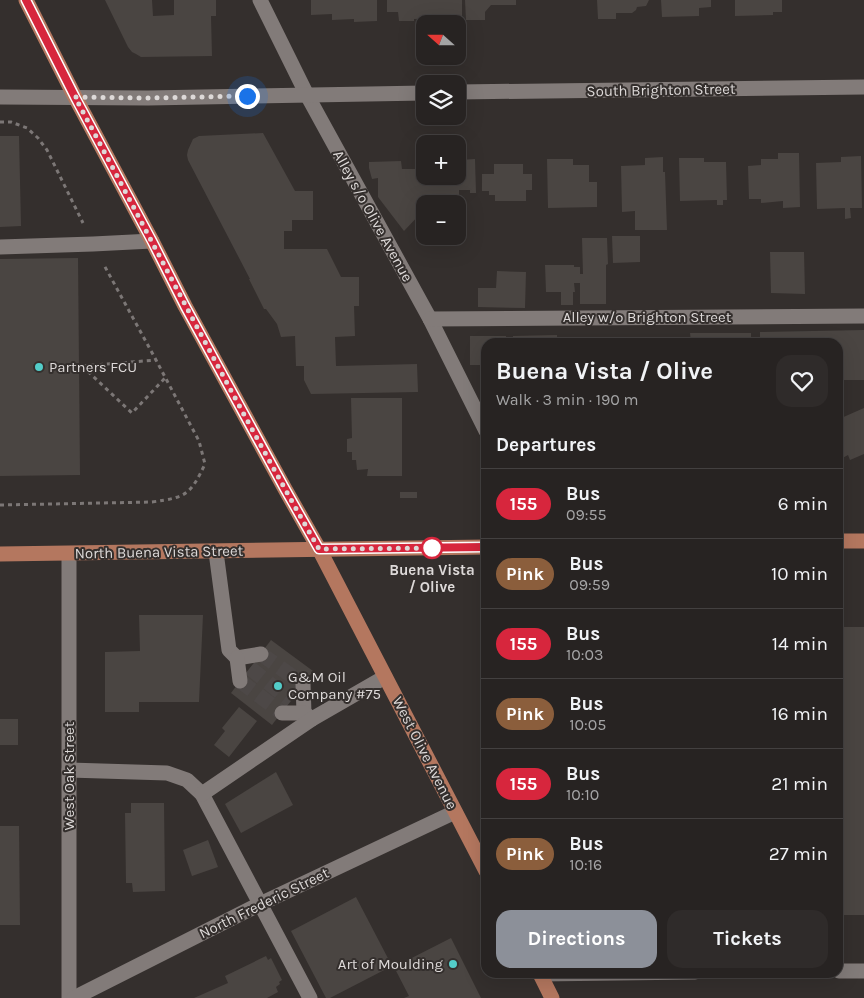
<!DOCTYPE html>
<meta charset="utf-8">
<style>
:root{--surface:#272322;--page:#2f2b2a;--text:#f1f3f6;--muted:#a4a4a5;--line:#434040;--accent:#8c9099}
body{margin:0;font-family:Karla,sans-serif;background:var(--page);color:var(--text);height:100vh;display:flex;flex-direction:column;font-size:19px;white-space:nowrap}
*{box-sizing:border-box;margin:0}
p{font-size:16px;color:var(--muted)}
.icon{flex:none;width:28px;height:28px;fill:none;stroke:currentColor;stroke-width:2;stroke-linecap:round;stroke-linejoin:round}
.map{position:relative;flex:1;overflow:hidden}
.panel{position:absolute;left:481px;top:338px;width:362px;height:640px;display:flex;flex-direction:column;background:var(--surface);border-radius:15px;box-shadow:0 5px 20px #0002,0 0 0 1px var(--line)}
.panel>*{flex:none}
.badge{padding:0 10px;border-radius:16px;font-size:18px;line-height:32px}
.needle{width:32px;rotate:291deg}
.controls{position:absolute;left:416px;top:15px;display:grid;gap:10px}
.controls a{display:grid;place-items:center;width:50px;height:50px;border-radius:10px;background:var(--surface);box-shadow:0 5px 20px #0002,0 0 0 1px var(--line);font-size:25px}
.you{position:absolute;width:25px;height:25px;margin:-12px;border:4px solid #fff;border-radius:50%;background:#1a73e8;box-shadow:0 0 0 8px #1a73e833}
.map>.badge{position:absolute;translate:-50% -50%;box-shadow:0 0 0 2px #fff}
h2{padding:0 15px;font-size:19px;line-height:45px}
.round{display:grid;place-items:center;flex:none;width:52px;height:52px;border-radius:15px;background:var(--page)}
.overview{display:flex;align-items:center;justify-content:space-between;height:85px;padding:0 15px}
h1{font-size:24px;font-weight:700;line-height:38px}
.primary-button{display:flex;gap:10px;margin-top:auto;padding:10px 15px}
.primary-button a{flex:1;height:58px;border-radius:15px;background:var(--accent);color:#fff;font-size:20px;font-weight:700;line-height:58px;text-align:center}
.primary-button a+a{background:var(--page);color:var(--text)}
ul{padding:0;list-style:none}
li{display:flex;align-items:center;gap:15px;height:70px;padding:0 15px;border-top:1px solid var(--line)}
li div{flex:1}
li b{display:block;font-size:19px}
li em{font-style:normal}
li .badge{min-width:55px;font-weight:700;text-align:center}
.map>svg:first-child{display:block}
.building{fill:#4a4542}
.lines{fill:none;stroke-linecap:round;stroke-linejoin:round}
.minor-tunnel{stroke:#4d4847;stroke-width:15;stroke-dasharray:15 8;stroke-linecap:butt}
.path{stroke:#7c7776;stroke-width:3;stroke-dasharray:4 4;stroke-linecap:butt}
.minor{stroke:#827b79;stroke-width:15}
.major{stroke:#b4775f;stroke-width:15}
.line-casing{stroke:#fff;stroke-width:11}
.line{stroke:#d7263d;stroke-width:8}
.walk{stroke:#ddd9d8;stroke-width:5;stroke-dasharray:0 9}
.poi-dot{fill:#53cdc9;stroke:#342f2d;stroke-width:2}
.stop-dot{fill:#fff;stroke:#d7263d;stroke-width:2.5}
.labels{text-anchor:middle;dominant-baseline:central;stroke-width:4;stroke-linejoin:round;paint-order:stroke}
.street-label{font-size:15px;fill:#ddd9d8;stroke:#342f2d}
.poi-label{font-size:15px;fill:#ddd9d8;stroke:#342f2d;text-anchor:start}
.stop-label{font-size:15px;font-weight:bold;fill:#ddd9d8;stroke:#342f2d}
</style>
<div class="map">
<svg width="864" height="998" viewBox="0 0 864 998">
<rect width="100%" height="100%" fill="#342f2d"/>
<g class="building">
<polygon points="105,0 152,0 153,16 174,15 174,0 216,0 216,16 211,16 212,56 141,57 136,54 132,52 128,47"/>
<polygon points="311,0 377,0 377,21 354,22 354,19 332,20 332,14 311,15"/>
<polygon points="387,0 462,0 462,18 414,19 414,21 399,21 398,12 387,12"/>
<polygon points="465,0 516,0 516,5 491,5 485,12 485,20 466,20"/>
<polygon points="597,0 649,0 646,6 637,7 636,10 632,13 616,13 616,19 598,19"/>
<polygon points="661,0 711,0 711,7 699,8 699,16 662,17"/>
<polygon points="735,0 782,0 782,12 773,12 773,15 735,16"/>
<polygon points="263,133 295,191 313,191 313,220 292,220 292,231 284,231 284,249 327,249 341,277 359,277 359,306 354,306 355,336 335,337 336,366 417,364 418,392 311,394 304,380 304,366 296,366 295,336 281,337 277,324 266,309 264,309 249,279 250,279 188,160 187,155 188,150 193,139 199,136"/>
<polygon points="0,136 19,136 21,226 0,227"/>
<polygon points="778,153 799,153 800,207 783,208 783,201 761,203 761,199 749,199 748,166 761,165 761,159 778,159"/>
<polygon points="861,156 862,208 850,208 851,218 845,219 845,208 817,209 816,163 841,162 841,157"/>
<polygon points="663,157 663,172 665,172 667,230 635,230 635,211 622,212 621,166 645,165 645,158"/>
<polygon points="679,158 704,158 704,162 726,162 727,200 723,200 723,205 717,205 717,200 680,201"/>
<polygon points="475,159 476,193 470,193 470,190 459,190 459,198 445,199 446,203 422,204 422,212 404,231 378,197 378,178 372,179 369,168 369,162 401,161 402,169 425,169 425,176 458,176 458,160"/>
<polygon points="547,159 573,159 573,165 589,165 589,182 597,182 597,207 548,208"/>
<polygon points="494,164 523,164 523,174 532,174 532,190 526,190 526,201 495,201 495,195 489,195 489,191 482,191 482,174 494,174"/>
<polygon points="612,236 640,236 640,262 613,263"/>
<polygon points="582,238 607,238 608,264 606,265 606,304 580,304 580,283 574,283 575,292 573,292 573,305 561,305 561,292 546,292 545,265 574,265 574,267 580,267 580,274 583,274"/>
<polygon points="770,252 804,252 805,294 771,293"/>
<polygon points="78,258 80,475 0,476 0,259"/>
<polygon points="497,271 526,272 525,308 478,307 478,288 496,288"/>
<polygon points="864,330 864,380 839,380 839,342 760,342 760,332"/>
<polygon points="690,333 751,333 751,342 691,342"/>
<polygon points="557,335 557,342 513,342 513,336"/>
<polygon points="470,336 506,336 506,342 486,342 486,365 470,365"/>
<polygon points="351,398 402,398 402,476 367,476 368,469 357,470 356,460 352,460 352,452 347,452 347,439 352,438"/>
<polygon points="864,408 864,454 850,460 848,455 839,460 839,419"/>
<rect x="400" y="492" width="17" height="6"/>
<polygon points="139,615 203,615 199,702 139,702 139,712 105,712 105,652 140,651"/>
<rect x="839" y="627" width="25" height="288"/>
<polygon points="271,640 313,671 272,725 231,693"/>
<polygon points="239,707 257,721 229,757 214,745 225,731 222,728"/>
<rect x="0" y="719" width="18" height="26"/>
<polygon points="276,772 293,805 241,833 225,804"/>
<polygon points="131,803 164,803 165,891 133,892 132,883 126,883 125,813 131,813"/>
<polygon points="0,826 19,826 20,925 0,925"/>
<polygon points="208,840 218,867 192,876 183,850"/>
<polygon points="356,897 392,966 330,998 326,998 291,931"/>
<polygon points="451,938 481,998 404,998 409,996 394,967"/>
<polygon points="266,956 268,960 271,958 282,980 279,982 280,984 276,987 278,992 267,998 194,998 228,983 225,976"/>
</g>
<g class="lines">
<g class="minor-tunnel">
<polyline points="261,654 303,684"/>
<polyline points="250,668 291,701"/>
<polyline points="240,681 282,713"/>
</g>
<g class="path">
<polyline points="0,122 11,122 27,128 38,138 47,150 83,223"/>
<polyline points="82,366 132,413 165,378"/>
<polyline points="83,366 156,360"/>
<path d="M0 505 152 502C187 497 190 495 205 464L199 441 156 360 104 265"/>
</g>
<g class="minor">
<polyline points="260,0 307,95 430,319 486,431"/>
<polyline points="458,92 864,87"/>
<polyline points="0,97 148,98 425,93"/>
<polyline points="0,247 93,244 152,241"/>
<polyline points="430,319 864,316"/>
<polyline points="216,552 229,650 237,658 261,654"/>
<polyline points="69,554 69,998"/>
<polyline points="237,658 240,681"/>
<polyline points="303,684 304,713"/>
<polyline points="282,713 304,713 312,719"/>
<polyline points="69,770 167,773 187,780 202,794 310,998"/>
<polyline points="202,794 312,719 385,677"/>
<polyline points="839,971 864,971"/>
<polyline points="540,974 695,972"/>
<polyline points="74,998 260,904 455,812"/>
</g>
<g class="major">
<polyline points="26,0 75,97 152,241 185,306 285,489 319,549 486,871"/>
<polyline points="839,541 864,541"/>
<polyline points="0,554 486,547"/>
<polyline points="539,972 552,998"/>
</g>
</g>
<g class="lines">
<g class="line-casing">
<polyline id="line" points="26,0 75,97 152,241 185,306 285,489 319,549 486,547"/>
</g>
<use href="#line" class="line"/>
<path class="walk" d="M247 96 148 98 75 97C156 248 234 401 319 549L435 548H432"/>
</g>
<g class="poi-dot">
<circle cx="39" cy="367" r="5"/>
<circle cx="278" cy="686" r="5"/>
<circle cx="453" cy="964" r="5"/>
</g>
<circle class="stop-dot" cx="432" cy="548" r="10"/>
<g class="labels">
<g class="street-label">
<text transform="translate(661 90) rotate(-1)">South Brighton Street</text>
<text transform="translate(373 216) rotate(61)">Alley s/o Olive Avenue</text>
<text x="647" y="317">Alley w/o Brighton Street</text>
<text transform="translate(159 552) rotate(-1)">North Buena Vista Street</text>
<text transform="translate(425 753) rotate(63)">West Olive Avenue</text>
<text transform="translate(69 776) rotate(-90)">West Oak Street</text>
<text transform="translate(264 903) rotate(-26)">North Frederic Street</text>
</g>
<g class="poi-label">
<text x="49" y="367">Partners FCU</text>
<text x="288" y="677">G&amp;M Oil<tspan x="288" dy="17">Company #75</tspan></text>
<text x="443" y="964" text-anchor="end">Art of Moulding</text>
</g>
<g class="stop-label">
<text x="432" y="570">Buena Vista<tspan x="432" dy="17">/ Olive</tspan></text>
</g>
</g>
</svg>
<div class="controls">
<a><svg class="needle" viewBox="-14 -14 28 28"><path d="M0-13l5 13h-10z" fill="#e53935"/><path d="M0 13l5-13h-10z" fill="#a4a4a5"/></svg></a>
<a><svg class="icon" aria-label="layers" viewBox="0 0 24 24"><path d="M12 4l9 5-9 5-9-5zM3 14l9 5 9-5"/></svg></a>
<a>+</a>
<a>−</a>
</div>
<div class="you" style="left:247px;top:96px"></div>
<section class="panel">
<div class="overview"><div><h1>Buena Vista / Olive</h1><p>Walk · 3 min · 190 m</p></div><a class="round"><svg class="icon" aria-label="heart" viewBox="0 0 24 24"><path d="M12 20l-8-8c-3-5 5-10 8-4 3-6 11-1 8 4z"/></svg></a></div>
<h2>Departures</h2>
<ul>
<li><span class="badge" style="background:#d7263d;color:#fff">155</span><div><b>Bus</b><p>09:55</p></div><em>6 min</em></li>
<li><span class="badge" style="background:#8b5e3c;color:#fff">Pink</span><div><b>Bus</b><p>09:59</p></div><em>10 min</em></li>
<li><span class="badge" style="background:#d7263d;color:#fff">155</span><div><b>Bus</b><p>10:03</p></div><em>14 min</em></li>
<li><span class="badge" style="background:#8b5e3c;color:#fff">Pink</span><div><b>Bus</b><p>10:05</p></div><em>16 min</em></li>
<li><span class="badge" style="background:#d7263d;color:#fff">155</span><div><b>Bus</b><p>10:10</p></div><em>21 min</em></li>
<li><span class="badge" style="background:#8b5e3c;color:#fff">Pink</span><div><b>Bus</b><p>10:16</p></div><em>27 min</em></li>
</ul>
<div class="primary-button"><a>Directions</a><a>Tickets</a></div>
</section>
</div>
